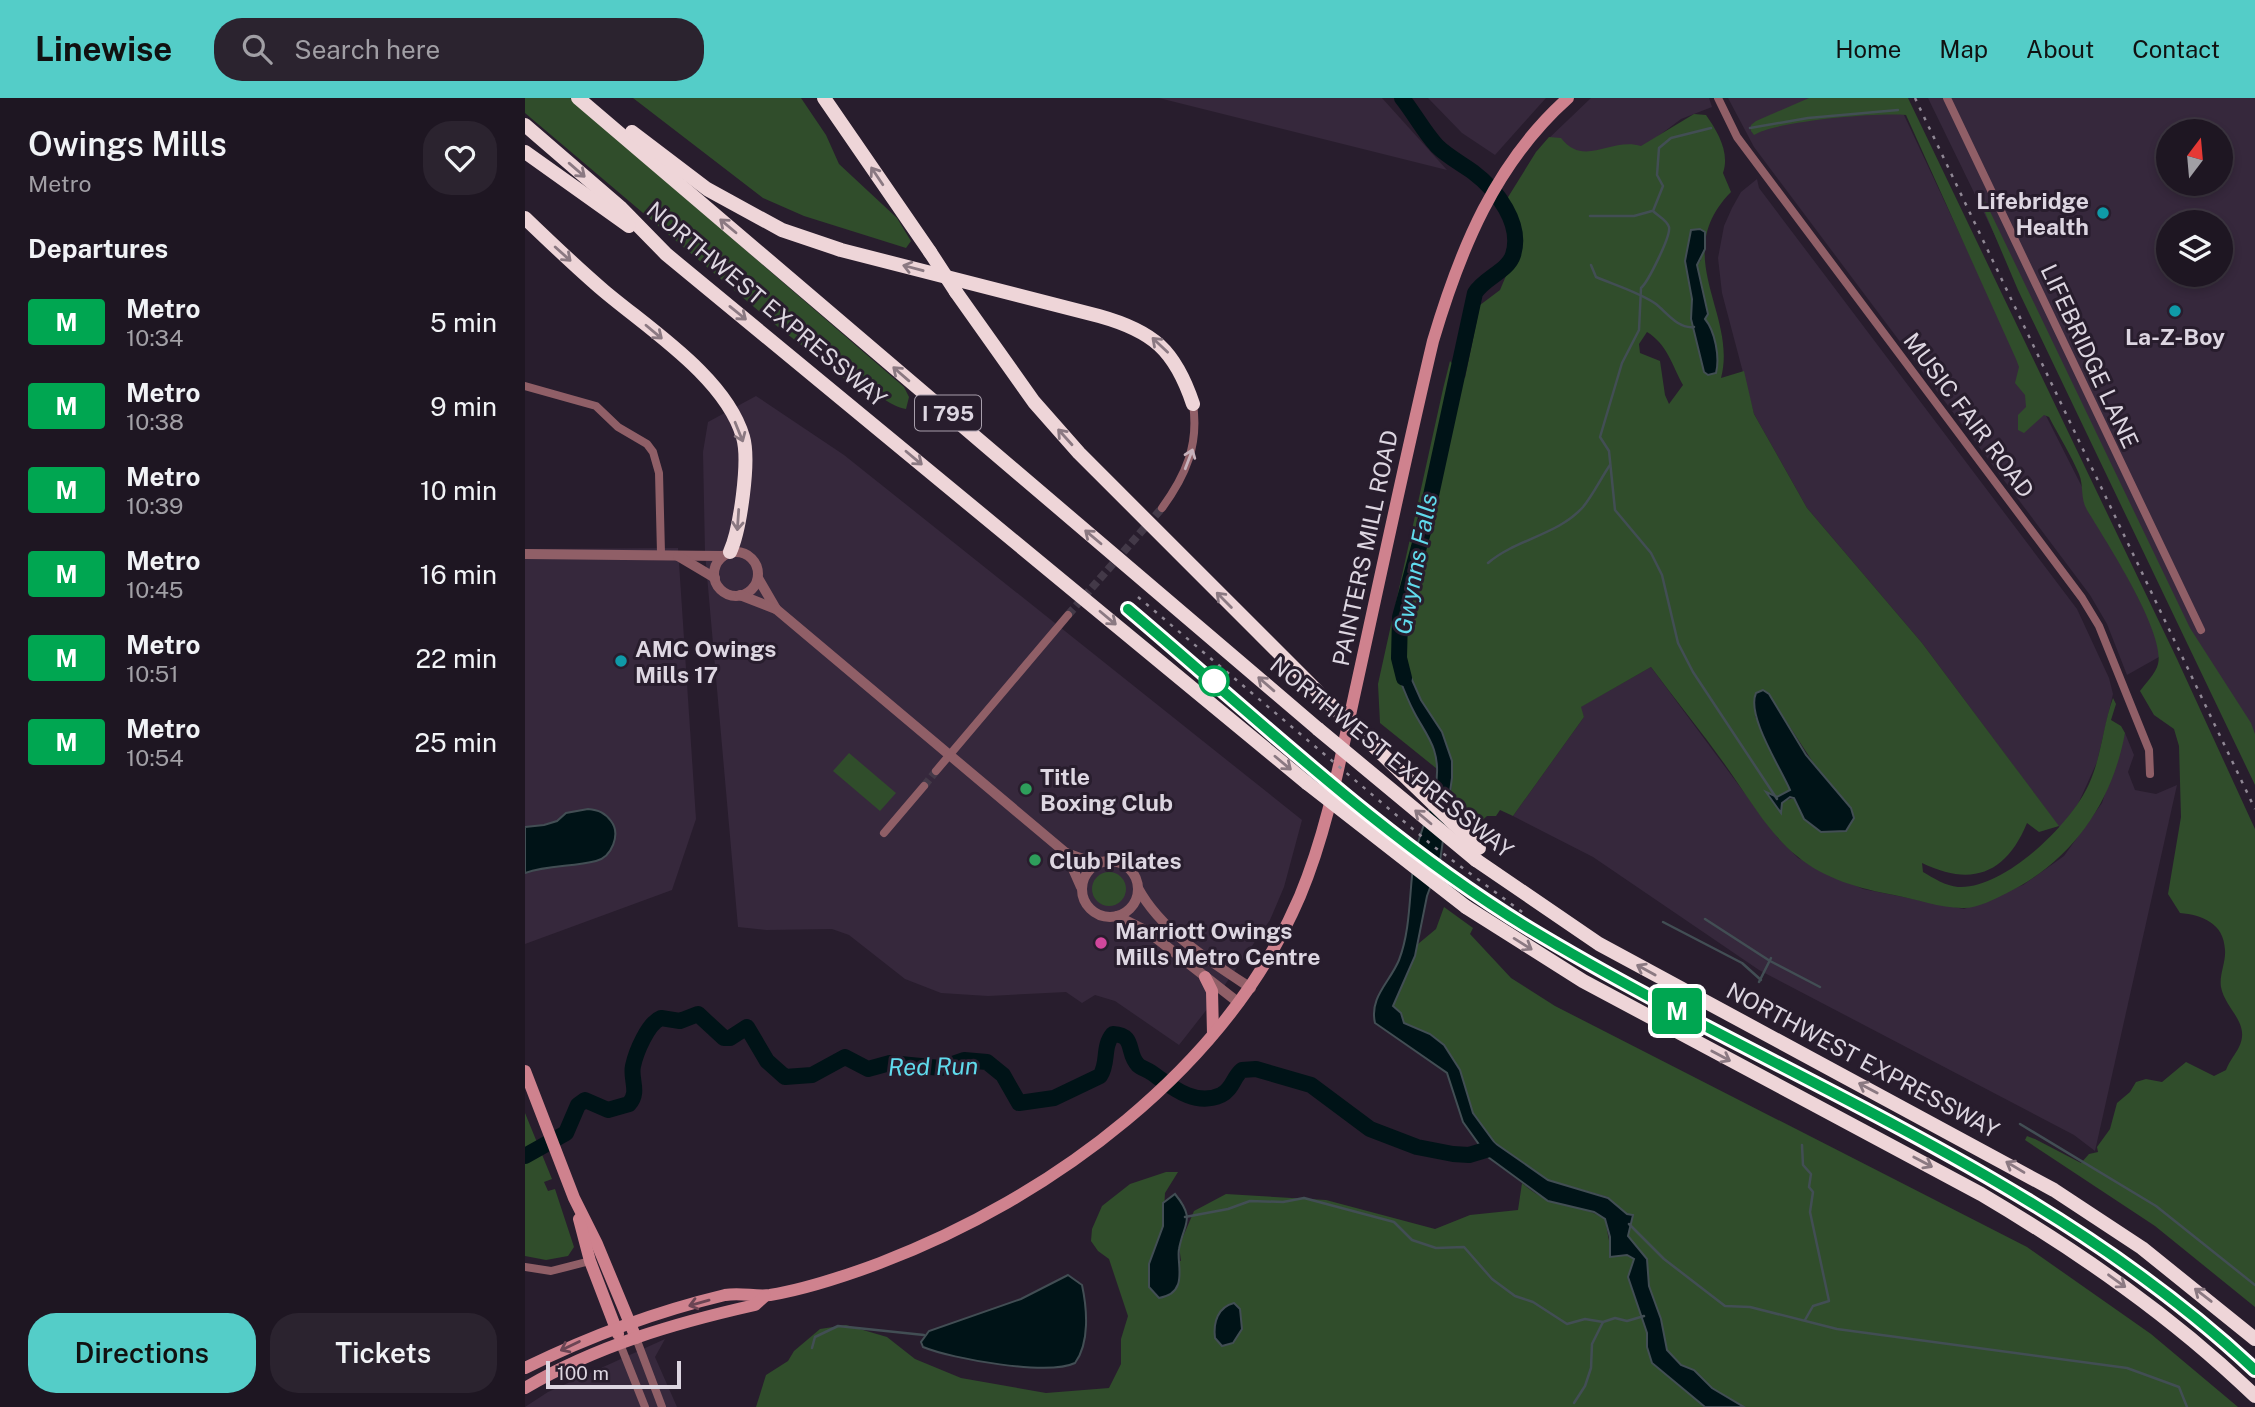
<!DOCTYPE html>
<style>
:root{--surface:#1e1622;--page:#2b232f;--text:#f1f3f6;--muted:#a19fa5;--line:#3c3540;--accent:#54cdc8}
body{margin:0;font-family:"Public Sans",sans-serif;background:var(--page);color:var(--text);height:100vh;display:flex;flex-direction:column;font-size:26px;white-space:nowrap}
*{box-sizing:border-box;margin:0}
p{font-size:23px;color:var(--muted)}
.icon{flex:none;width:38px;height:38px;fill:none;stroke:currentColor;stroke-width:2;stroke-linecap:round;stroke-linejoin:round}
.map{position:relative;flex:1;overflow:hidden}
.drawer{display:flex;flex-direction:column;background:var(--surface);width:525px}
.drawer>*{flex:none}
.badge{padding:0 14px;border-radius:5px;font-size:24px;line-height:46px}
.needle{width:46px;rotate:16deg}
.controls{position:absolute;left:1631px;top:21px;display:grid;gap:14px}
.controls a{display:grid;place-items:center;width:77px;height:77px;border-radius:50%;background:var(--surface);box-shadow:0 4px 10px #0003,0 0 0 2px var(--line);font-size:35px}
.scale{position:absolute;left:21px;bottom:18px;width:135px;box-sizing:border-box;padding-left:7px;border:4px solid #ddd6e1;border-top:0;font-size:19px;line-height:24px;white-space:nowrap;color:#ddd6e1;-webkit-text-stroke:5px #281d2d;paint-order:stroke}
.map>.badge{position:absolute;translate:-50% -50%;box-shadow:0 0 0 4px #fff}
h2{padding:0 28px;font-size:26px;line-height:63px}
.round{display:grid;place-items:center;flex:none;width:74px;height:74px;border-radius:28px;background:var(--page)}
.summary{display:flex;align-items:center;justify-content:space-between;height:119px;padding:0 28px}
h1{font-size:33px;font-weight:600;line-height:52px}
.button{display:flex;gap:14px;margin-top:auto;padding:14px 28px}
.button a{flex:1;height:80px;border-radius:28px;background:var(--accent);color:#111;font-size:28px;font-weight:600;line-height:80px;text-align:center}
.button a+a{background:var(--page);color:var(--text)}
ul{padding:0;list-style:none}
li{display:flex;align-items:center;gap:21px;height:84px;padding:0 28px}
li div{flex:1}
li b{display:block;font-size:26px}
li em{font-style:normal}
li .badge{min-width:77px;font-weight:700;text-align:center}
header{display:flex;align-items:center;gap:42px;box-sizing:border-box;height:98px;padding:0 35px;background:var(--accent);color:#111}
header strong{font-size:33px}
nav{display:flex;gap:38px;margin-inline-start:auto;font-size:24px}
.search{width:490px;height:63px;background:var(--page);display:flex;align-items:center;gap:18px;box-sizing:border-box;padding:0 24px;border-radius:28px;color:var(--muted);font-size:26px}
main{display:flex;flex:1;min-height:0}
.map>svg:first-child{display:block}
.built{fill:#36283c;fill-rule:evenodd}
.green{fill:#304d2b;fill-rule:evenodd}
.water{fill:#001317;stroke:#424e54;stroke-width:2}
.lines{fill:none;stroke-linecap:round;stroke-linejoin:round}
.stream{stroke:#424e54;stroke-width:2.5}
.river{stroke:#001317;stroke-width:16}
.minor-tunnel{stroke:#433948;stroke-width:8;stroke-dasharray:8 4;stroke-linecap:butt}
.minor{stroke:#905f67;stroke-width:8}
.tertiary{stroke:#905f67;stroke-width:10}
.secondary{stroke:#cf828e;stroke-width:12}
.motorway{stroke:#eed5d8;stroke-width:14}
.rail{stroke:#908895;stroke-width:2.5;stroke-dasharray:3.5 7;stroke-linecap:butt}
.motorway-bridge{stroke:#eed5d8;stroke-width:14}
.oneway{stroke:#8b7982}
.oneway2{stroke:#c6b2bc}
.oneway3{stroke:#6b4554}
.line-casing{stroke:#fff;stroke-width:16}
.line{stroke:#00a651;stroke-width:10}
.culture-dot{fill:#0f9aa8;stroke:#281d2d;stroke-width:2.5}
.stop-dot{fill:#fff;stroke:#00a651;stroke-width:3.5}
.leisure-dot{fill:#2e9e5b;stroke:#281d2d;stroke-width:2.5}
.hotel-dot{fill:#d1479c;stroke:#281d2d;stroke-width:2.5}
.labels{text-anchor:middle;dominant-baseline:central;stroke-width:6;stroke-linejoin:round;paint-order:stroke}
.shield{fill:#281d2d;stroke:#a79eab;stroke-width:2}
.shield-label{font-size:21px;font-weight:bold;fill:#ddd6e1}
.poi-label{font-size:23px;font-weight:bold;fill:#ddd6e1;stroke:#281d2d;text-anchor:start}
.street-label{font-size:23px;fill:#ddd6e1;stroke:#281d2d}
.water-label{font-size:24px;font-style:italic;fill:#60dbed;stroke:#281d2d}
</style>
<header>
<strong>Linewise</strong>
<div class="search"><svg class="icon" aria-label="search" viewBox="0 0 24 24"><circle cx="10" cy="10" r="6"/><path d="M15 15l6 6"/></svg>Search here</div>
<nav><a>Home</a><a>Map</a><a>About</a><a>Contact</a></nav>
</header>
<main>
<section class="drawer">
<div class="summary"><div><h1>Owings Mills</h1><p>Metro</p></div><a class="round"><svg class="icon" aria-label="heart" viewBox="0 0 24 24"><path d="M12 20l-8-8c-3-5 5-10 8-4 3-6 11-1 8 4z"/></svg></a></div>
<h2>Departures</h2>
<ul>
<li><span class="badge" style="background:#00a651;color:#fff">M</span><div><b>Metro</b><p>10:34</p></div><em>5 min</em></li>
<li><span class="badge" style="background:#00a651;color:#fff">M</span><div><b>Metro</b><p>10:38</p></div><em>9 min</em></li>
<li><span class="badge" style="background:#00a651;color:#fff">M</span><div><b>Metro</b><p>10:39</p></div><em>10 min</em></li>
<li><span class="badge" style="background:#00a651;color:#fff">M</span><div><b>Metro</b><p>10:45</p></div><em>16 min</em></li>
<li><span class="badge" style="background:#00a651;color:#fff">M</span><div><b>Metro</b><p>10:51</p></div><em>22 min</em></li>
<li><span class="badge" style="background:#00a651;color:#fff">M</span><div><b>Metro</b><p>10:54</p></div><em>25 min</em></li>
</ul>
<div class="button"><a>Directions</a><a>Tickets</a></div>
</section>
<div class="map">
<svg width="1730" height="1309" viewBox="0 0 1730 1309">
<rect width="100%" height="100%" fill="#281d2d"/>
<g class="built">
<polygon points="634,0 857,0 922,72"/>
<polygon points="903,0 1021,0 970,57 937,35"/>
<polygon points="1066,0 1184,0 1187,9 1156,21 1051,100 1020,44"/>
<polygon points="1203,0 1371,0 1509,294 1641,555 1602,577 1582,526 1565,497 1229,49"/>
<path d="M1403 0H1730V640L1703 616ZM1643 33H1696V86H1643ZM1643 124H1696V177H1643Z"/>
<polygon points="1232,81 1234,90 1552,511 1584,580 1588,596 1572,664 1553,706 1535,730 1397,545 1282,410 1229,316 1197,195 1193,160 1199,128 1207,110 1216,94"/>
<polygon points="231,298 319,357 777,722 759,789 745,822 690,901 654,947 590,903 570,897 557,905 541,894 463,898 416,895 380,881 324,837 307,831 241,832 213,829 180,455 178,354 183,324"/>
<polygon points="153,450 171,721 147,792 0,846 0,451"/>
<polygon points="1126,569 1253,740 1273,760 1338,791 1439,811 1498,787 1539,758 1577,705 1600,635 1609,657 1603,674 1610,692 1631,696 1652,687 1570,1053 1549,1037 1234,872 1068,759 988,718 1059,619 1055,609"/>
<polygon points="140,1241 130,1259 152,1309 0,1309 23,1294"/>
</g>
<g class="green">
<path d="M0 0H45L379 289 384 299 381 311C362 308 352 291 331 290L248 225 0 15Z"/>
<polygon points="108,0 276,0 301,37 314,66 372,120 386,143 381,150 279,118 238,100"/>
<path d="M1284 0H1383L1652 561 1730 731V1209L1630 1128 1500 1042 1502 1038 1510 1041 1556 1065 1564 1056 1573 1054 1572 1049 1585 1031 1592 1005 1605 994 1611 984 1621 981 1637 984 1661 964 1689 978 1701 972C1705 962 1710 957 1714 949 1726 925 1700 911 1696 889 1694 877 1701 864 1700 852 1699 825 1677 817 1655 815L1643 796 1656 719 1654 648 1649 631 1629 617 1615 593C1620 586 1631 575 1633 566 1641 535 1579 440 1562 412 1555 400 1559 388 1554 376 1546 357 1534 338 1524 319L1519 317 1499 335 1493 332V317L1501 309 1500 297 1490 285 1494 269 1491 261 1381 17C1354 14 1250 23 1229 37L1226 33V27L1231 23Z"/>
<path d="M1169 16 1181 17C1193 34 1205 55 1198 75L1206 94C1144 157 1213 216 1196 280L1219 273 1229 316 1282 410 1397 545 1534 728 1514 734 1502 725C1481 776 1447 789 1397 765L1398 774C1408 780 1421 788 1433 789 1479 792 1547 725 1564 686 1577 657 1578 627 1588 600L1591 606 1586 622 1596 628 1600 635C1587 705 1547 763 1482 795 1470 801 1451 811 1437 810 1415 810 1391 801 1369 797 1336 791 1299 781 1272 758 1247 738 1230 710 1212 684 1186 645 1154 607 1126 569L1056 609 1059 619 988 718 975 712 971 718H962L951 728 925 704 927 683 855 625 853 586 918 291 925 263 940 280 955 207 975 192 994 147 995 134 980 104 1011 54 1024 39 1036 40C1059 70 1086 39 1116 48ZM1166 132 1176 162 1172 167 1183 216 1180 221 1189 240 1193 267 1172 246 1166 221ZM1122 234C1142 246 1147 267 1158 287L1144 306 1140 297 1135 263 1115 255 1114 246ZM1244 597 1295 675 1279 721 1269 700 1258 703 1265 692 1230 618Z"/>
<polygon points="1453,98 1461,105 1665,530 1726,625 1730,636 1730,687 1493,192"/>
<polygon points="324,655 371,695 355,713 308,673"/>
<circle cx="584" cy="791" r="17"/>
<polygon points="919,809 948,830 945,836 986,880 1030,908 1502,1149 1626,1236 1713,1309 1219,1309 1187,1290 1169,1272 1156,1267 1142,1252 1136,1221 1124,1188 1122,1161 1103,1138 1102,1116 1083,1099 1023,1082 970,1045 948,1015 935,972 925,956 905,936 879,925 876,915 868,908 893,846 911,831"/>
<polygon points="0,1015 27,1081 19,1084 23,1093 30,1091 49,1149 43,1158 21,1162 0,1158"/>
<path d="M641 1074H653L640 1095 638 1128 629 1153 656 1163 654 1148 669 1113 701 1096 801 1102 910 1131 945 1117 993 1112 997 1085C1028 1113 1051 1103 1080 1121L1085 1148 1109 1161 1103 1180 1122 1235V1249L1127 1265 1180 1309H231L241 1277 263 1263 269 1253 295 1231 321 1227 362 1239 390 1261 436 1280 521 1295 584 1290 596 1266V1241L603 1218 584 1161 573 1153 566 1143 567 1131 577 1108 605 1086Z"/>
</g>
<g class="water">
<path d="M1175 131 1180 134V151L1172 167 1183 216 1180 221C1190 233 1195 259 1191 275L1183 277 1179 274 1166 221 1167 201 1160 163 1166 132Z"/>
<path d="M874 560 880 566 896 602 917 634 927 663V680L915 763 902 798 890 858 868 908 876 915 879 925 905 936 919 947 935 972 948 1015 970 1045 1023 1082 1083 1100 1102 1116 1108 1117 1103 1138 1122 1161 1124 1188 1136 1221 1142 1252 1156 1267 1169 1272 1187 1290 1219 1309H1180L1127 1265 1122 1249V1235L1103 1179 1109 1161 1102 1157 1085 1159V1139L1080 1121 1069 1114 1023 1103 963 1059 938 1024 922 975 850 925C844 899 865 884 874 862 886 831 884 794 889 761 895 725 921 689 909 652 905 639 895 626 889 614 881 599 876 584 870 569Z"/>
<path d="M1238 592 1244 596 1281 657 1326 710 1329 720 1321 733 1296 734 1279 721 1269 700 1265 699 1257 705 1256 715 1241 694 1252 699 1265 692C1255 669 1221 617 1231 595Z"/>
<path d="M63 711C74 712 80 715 86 723 96 736 87 759 71 763 48 769 23 767 0 775V729L19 727 32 723 41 715Z"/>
<path d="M650 1096C671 1122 659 1124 654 1151 651 1165 665 1195 634 1200L624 1189V1166L638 1128V1105Z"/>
<path d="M543 1177 557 1187C562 1210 565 1245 550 1265 523 1278 427 1261 398 1249L396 1244 404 1233 496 1201Z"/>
<path d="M709 1205 715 1211 717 1231 708 1245 697 1248 690 1240C688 1224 693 1209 709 1205Z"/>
</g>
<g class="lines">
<g class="stream">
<path d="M1186 30 1146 40 1134 50 1132 77 1138 88 1128 113C1133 118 1142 122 1144 129 1146 138 1123 184 1116 190L1114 232 1097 265 1075 339 1084 353 1090 412 1126 455 1137 477 1153 545 1168 574 1252 701"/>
<polyline points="1225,30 1283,20 1373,12"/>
<polyline points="1065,118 1109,118 1127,113"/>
<path d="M1066 167 1071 179C1090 187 1116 195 1131 206 1142 215 1153 231 1169 229"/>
<path d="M963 465C991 441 1033 437 1058 409 1068 397 1076 380 1085 367"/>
<polyline points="1180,821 1245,863 1295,889"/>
<polyline points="1138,824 1217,865 1236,882"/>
<polyline points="1234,884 1246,860"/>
<polyline points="1495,1026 1631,1108 1730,1187"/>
<polyline points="1277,1047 1278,1067 1286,1076 1284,1089 1288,1094 1285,1114 1304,1203 1288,1208 1280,1222"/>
<polyline points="660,1119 703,1111 725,1103 758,1104 779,1100 869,1124 887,1142 911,1150 939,1149 967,1181 990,1198 1008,1204 1042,1226 1060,1221 1078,1224 1090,1220 1102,1223 1119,1218"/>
<polyline points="1104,1126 1139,1161 1200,1208 1225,1209 1312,1231 1602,1270 1654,1289 1662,1309"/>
<polyline points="287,1250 290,1239 313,1228 399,1237"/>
<polyline points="1049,1305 1060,1288 1066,1270 1067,1246 1078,1224"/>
</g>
<g class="river">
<path d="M877 0C889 15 899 34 912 48 922 58 937 66 948 74 972 92 998 126 988 157 983 173 959 180 950 195L898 434 875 519 874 560 879 580"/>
<path d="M0 1058 41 1035 53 1007 60 1002 83 1012 104 1006C115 994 105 981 108 968 111 954 123 925 136 920L155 923 173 916 199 940H205L222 929 242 963 260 979 287 977 320 959 343 971 365 965 416 970 439 962 462 964 478 977 494 1005 529 1000 575 978C584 965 577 949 588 936 611 937 601 955 613 967 616 970 623 972 627 975 647 989 670 1009 696 997 708 991 708 979 717 972L731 971 786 987 845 1031 892 1049 928 1056 944 1057 964 1051"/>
</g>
<g class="minor-tunnel">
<polyline points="543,517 637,410"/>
<polyline points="399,688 411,673"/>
</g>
<g class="minor">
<polyline points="1193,0 1212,39 1557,500 1574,528 1624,652 1625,676"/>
<polyline points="1422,0 1676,532"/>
<polyline points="0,288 71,308 93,329 122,346 128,354 134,375 136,455"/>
<path d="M637 410C661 377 674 347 668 306"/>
<polyline points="411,673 543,517"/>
<polyline points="359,735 399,688"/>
<polyline points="0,1169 26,1173 65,1163"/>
<polyline points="111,1240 137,1309"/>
<polyline points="95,1246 120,1309"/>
</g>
<g class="tertiary">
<circle cx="211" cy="476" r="22"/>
<polyline points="0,456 198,458"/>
<polyline points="153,458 190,480"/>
<polyline points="233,480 251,511 541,755 561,762 578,764"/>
<polyline points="215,497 251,511"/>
<polyline points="541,755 556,789"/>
<circle cx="585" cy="791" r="28"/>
<path d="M613 790C636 833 686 864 726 890"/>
<polyline points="592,818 622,833 714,905"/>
</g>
<g class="secondary">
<polyline points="680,879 687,893 688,936"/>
<polyline points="0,973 49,1100 72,1146 111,1240"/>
<polyline points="54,1121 65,1163 93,1236"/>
<path d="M0 1270C65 1238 129 1214 200 1197 216 1194 230 1199 245 1197 282 1191 320 1178 355 1165 526 1100 701 971 775 798 803 731 816 657 832 585 857 471 881 357 908 243 935 152 970 65 1043 0"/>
<path d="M0 1290C71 1248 150 1225 230 1207L240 1198"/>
</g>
<g class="motorway">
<polyline points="53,0 793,631"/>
<polyline points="299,0 405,154"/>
<polyline points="0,27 95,109 141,156 782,685"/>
<path d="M107 34 182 91 257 132 316 152 574 218C628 233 650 252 668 306"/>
<polyline points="0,54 104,128"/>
<path d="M0 120C26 145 52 170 79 193 124 231 201 280 218 339 225 363 215 432 205 454"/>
<polyline points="431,194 509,304 554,355 800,601"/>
<polyline points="951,762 1074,846 1529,1092 1617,1150 1730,1241"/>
<path d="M941 809 1058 883 1456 1096C1554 1154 1647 1218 1730 1298"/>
</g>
<g class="rail">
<polyline points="1390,0 1730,711"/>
<polyline points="613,499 908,748 1001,817"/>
<path d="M603 511C732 620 861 744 1005 831 1247 977 1522 1077 1730 1272"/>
</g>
<g class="motorway-bridge">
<polyline points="405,154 431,194"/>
<polyline points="800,601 954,750"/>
<polyline points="793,631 951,762"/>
<polyline points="782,685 941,809"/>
</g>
</g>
<defs><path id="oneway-shaft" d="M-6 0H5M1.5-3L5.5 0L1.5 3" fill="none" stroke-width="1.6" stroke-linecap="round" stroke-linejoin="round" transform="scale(1.75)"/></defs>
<g class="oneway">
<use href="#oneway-shaft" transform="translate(52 72) rotate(41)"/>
<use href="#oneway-shaft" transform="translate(352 78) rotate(-124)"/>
<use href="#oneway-shaft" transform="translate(203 128) rotate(-140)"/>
<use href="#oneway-shaft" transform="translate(38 156) rotate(42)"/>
<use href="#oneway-shaft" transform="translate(388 170) rotate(-165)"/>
<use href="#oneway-shaft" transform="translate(213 215) rotate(39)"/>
<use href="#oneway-shaft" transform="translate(129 234) rotate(40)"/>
<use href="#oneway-shaft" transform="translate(635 247) rotate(-137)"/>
<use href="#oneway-shaft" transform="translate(376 276) rotate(-139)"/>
<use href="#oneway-shaft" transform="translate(214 334) rotate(68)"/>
<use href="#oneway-shaft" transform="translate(540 339) rotate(-132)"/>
<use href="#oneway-shaft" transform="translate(389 360) rotate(40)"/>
<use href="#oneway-shaft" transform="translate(213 422) rotate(94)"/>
<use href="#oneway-shaft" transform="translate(568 439) rotate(-140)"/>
<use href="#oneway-shaft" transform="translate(699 502) rotate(-135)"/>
<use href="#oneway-shaft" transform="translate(583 520) rotate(40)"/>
<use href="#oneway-shaft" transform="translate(741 586) rotate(-139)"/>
<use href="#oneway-shaft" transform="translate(758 665) rotate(40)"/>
<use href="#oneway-shaft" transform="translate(898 719) rotate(-140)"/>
<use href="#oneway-shaft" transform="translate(998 846) rotate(32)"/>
<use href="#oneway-shaft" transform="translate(1121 872) rotate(-151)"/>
<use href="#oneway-shaft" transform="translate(1196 958) rotate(28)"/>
<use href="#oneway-shaft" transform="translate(1343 990) rotate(-152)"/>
<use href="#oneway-shaft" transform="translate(1398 1064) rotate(28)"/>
<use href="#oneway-shaft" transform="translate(1490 1069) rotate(-149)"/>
<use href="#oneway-shaft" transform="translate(1592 1183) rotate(36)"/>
<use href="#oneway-shaft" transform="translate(1678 1197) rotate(-142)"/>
</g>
<use class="oneway2" href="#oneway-shaft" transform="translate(664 361) rotate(-69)"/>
<g class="oneway3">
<use href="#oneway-shaft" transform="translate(174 1205) rotate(164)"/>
<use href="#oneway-shaft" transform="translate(45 1248) rotate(154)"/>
</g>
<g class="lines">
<g class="line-casing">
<path id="line" d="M603 511C732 620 860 743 1005 831 1247 977 1522 1076 1730 1272"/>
</g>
<use href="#line" class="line"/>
</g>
<g class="culture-dot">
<circle cx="1578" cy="115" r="7"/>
<circle cx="1650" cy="213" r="7"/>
<circle cx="96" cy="563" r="7"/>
</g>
<circle class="stop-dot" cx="689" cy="583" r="14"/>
<g class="leisure-dot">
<circle cx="501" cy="691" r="7"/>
<circle cx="510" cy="762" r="7"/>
</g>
<circle class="hotel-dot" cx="576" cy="845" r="7"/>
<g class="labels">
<rect class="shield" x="390" y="297.5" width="66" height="35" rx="5"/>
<g class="shield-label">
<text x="423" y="315">I 795</text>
</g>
<g class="poi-label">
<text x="1564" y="102" text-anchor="end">Lifebridge<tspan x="1564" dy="26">Health</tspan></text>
<text x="1650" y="238" text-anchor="middle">La-Z-Boy</text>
<text x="110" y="550">AMC Owings<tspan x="110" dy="26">Mills 17</tspan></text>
<text x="515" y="678">Title<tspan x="515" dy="26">Boxing Club</tspan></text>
<text x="524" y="762">Club Pilates</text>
<text x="590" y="832">Marriott Owings<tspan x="590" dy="26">Mills Metro Centre</tspan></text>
</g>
<g class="street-label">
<text transform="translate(242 206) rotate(40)">NORTHWEST EXPRESSWAY</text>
<text transform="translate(1565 258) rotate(65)">LIFEBRIDGE LANE</text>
<text transform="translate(1444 317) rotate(53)">MUSIC FAIR ROAD</text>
<text transform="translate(840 450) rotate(-78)">PAINTERS MILL ROAD</text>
<text transform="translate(867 659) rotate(39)">NORTHWEST EXPRESSWAY</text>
<text transform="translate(1338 962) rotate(28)">NORTHWEST EXPRESSWAY</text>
</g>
<g class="water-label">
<text transform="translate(890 466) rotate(-79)">Gwynns Falls</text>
<text transform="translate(408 968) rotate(-1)">Red Run</text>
</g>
</g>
</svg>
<div class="controls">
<a><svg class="needle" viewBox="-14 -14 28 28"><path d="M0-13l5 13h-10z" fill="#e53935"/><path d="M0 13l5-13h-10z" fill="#a19fa5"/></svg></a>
<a><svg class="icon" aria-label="layers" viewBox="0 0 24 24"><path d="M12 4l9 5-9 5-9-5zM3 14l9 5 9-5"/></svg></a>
</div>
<div class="scale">100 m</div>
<b class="badge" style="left:1152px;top:913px;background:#00a651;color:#fff">M</b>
</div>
</main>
